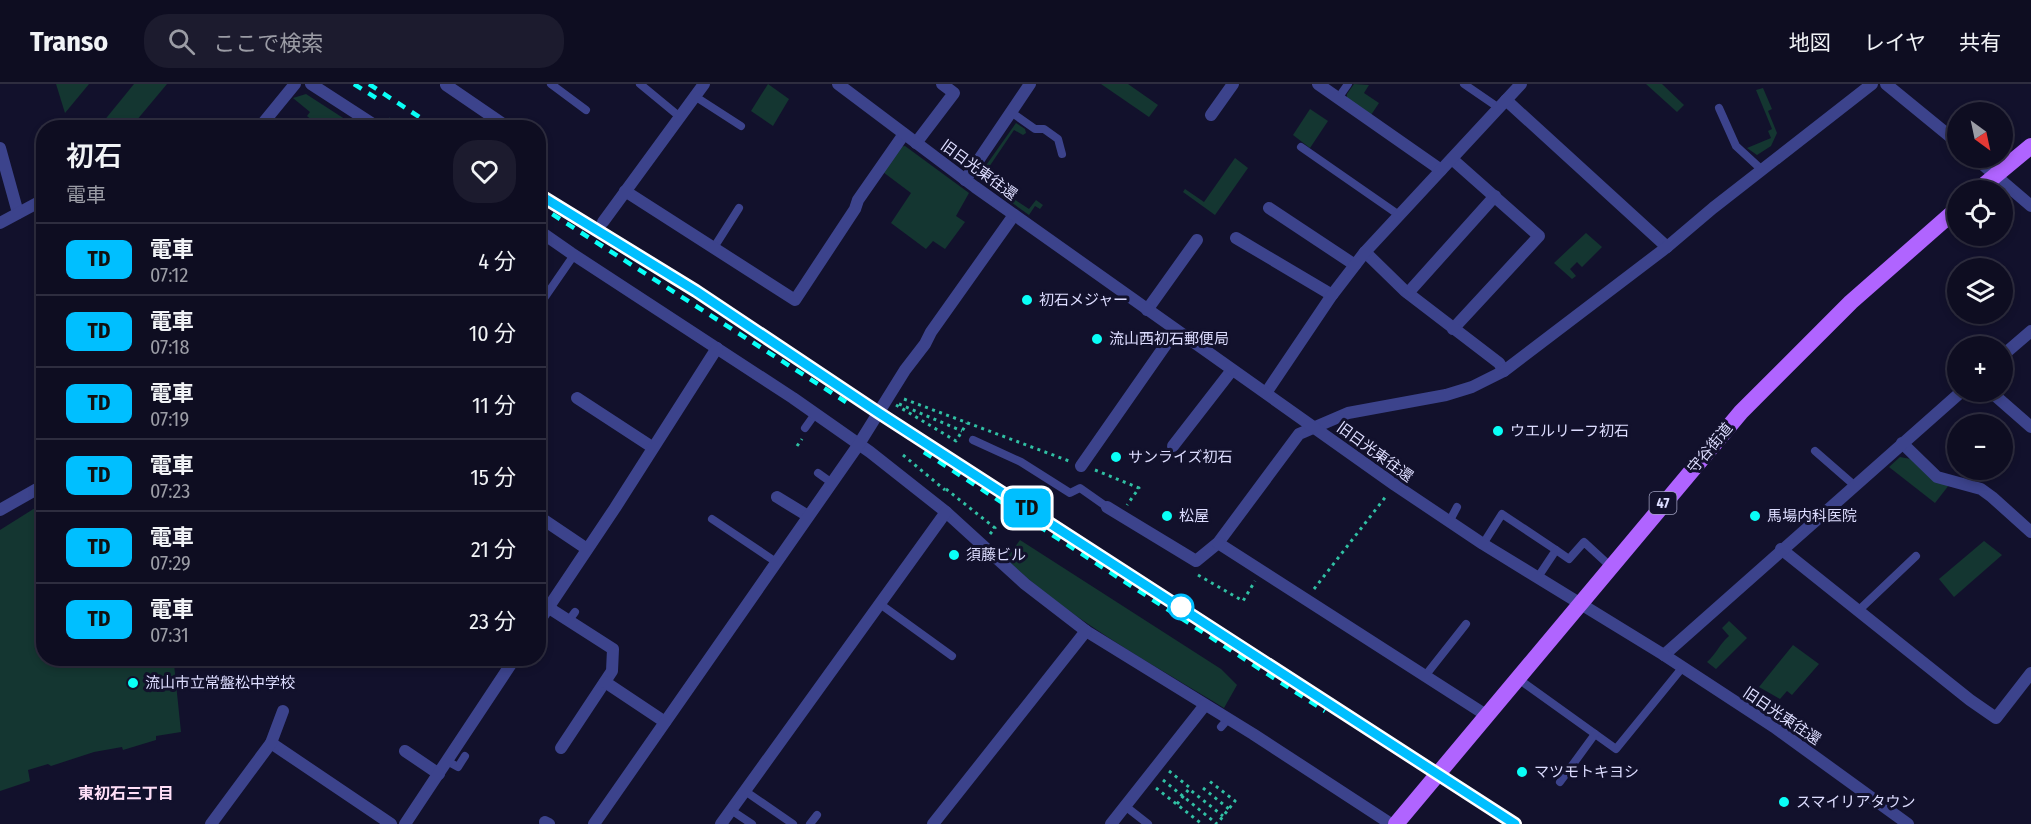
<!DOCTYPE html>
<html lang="ja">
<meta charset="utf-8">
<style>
:root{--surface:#0e0d21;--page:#1c1b2e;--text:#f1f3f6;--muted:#9b9ca5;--line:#2e2d3f}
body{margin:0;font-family:"Fira Sans Condensed","Noto Sans JP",sans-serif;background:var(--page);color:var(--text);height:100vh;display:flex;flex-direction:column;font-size:22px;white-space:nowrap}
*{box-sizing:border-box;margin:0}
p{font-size:20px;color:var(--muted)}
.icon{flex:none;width:33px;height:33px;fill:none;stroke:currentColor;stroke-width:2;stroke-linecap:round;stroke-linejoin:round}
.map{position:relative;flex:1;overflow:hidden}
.panel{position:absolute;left:36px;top:36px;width:510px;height:546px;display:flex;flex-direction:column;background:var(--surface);border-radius:24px;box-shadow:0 3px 9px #0003,0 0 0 2px var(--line)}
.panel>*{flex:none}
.badge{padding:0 12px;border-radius:9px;font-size:21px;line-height:39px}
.needle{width:39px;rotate:147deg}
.fabs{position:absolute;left:1947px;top:18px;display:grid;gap:12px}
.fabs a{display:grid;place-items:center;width:66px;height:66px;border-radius:50%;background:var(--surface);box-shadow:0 3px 9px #0003,0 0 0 2px var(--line);font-size:30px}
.map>.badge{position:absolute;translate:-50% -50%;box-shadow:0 0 0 3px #fff}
.round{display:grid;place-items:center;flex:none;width:63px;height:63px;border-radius:24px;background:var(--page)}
.head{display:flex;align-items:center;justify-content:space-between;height:102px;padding:0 30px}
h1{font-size:28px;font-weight:600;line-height:45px}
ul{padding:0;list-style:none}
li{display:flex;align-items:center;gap:18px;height:72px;padding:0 30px;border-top:2px solid var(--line)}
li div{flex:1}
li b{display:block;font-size:22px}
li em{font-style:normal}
li .badge{min-width:66px;font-weight:700;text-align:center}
header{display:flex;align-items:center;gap:36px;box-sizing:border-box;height:84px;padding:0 30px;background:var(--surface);border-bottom:2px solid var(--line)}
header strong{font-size:28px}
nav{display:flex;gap:33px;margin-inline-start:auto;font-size:21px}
.search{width:420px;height:54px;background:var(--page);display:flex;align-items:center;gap:15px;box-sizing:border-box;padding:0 21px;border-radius:24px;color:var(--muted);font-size:22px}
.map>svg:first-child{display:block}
.green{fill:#143631}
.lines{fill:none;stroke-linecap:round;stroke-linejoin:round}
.path{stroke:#30c0a4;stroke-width:3;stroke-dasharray:3 4.5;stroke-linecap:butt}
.service{stroke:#3c438c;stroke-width:8}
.minor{stroke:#3c438c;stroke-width:12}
.tertiary{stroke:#3c438c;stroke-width:12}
.primary{stroke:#b064ff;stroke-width:16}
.rail{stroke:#09fff7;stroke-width:4.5;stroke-dasharray:9 8;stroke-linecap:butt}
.line-casing{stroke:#fff;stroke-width:14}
.line{stroke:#00bfff;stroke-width:9}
.poi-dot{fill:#09fff7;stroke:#12112c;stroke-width:2}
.stop-dot{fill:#fff;stroke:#00bfff;stroke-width:3}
.labels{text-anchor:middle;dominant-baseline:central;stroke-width:6;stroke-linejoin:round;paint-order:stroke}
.shield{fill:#12112c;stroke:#a0a0c0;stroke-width:1.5}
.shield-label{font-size:14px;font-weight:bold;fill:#ddf}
.street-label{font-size:15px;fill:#ddf;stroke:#12112c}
.poi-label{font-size:15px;fill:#ddf;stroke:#12112c;text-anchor:start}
.neighbourhood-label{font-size:16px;font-weight:bold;fill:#ffdff7;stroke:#12112c}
</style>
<header>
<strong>Transo</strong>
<div class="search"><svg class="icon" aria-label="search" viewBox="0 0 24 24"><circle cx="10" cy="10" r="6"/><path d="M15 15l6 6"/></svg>ここで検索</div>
<nav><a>地図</a><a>レイヤ</a><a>共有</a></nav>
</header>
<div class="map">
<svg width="2031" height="740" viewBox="0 0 2031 740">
<rect width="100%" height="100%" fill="#12112c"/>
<g class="green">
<polygon points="56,0 89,0 65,29"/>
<polygon points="134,0 167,0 131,43 99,43"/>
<polygon points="768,0 789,15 773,42 751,27"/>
<polygon points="1101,0 1128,0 1158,21 1149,33"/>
<polygon points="1354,0 1369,1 1364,9 1379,19 1371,31 1347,14 1347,10"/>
<polygon points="1646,0 1662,0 1684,21 1677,28"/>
<polygon points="1763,4 1772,25 1768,27 1777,49 1771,62 1757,71 1747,64 1771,54 1768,47 1772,45 1756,6"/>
<polygon points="306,10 354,41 359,43 320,43 307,32 310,28 293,14"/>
<polygon points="1310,25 1328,37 1310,64 1293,51"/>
<polygon points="1016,39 1025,45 1026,49 1023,51 1014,46 989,83 998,90 991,100 1029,125 1036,116 1043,121 1040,125 1035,122 1029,131 983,98 982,87"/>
<polygon points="905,62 969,109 956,132 965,138 945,165 933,157 926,165 891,139 911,109 883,88 899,63"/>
<polygon points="1235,74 1248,84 1215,131 1183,108 1185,105 1204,118"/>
<polygon points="1586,149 1602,163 1582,183 1577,178 1570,185 1576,192 1572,195 1554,179"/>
<polygon points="1900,373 1911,375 1949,401 1935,419 1889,383"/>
<polygon points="43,419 44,574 178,575 179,579 174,580 181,648 156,652 156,656 123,666 122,663 94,668 51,682 48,680 28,686 30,697 0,707 0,446"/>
<path d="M1020 456 1221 585 1237 601 1224 624C1149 578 1070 536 1006 475Z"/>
<polygon points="1984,457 2002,471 1954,513 1939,495"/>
<path d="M1729 537 1747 554 1716 585 1707 578C1717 569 1718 562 1729 552L1722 544Z"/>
<polygon points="1793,561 1819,580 1792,611 1787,607 1780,615 1759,603"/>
</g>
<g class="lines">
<g class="path">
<polyline points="389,35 403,44"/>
<polyline points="904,315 1069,377"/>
<polyline points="899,320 962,347"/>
<polyline points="896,321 956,357 967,339"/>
<polyline points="797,362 802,355"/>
<polyline points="903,371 945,406"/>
<polyline points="1095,386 1139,404 1127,421"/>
<polyline points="946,405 995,444 990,450"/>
<polyline points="1198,491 1243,517 1255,497"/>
<polyline points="1314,505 1387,411"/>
<polyline points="1169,687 1189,703 1189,705"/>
<polyline points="1163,696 1217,740 1235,717 1208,696"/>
<polyline points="1156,704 1202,740"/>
<polyline points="1203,704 1229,725"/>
<polyline points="1177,720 1189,705 1223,732"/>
</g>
<g class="service">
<polyline points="551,0 586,26"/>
<polyline points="640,0 680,33"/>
<polyline points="1464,0 1499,24"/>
<polyline points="696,13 741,42"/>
<polyline points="1339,13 1348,0"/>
<polyline points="1719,24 1736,62 1762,86"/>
<polyline points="1011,28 1035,45 1044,45 1058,55 1062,70"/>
<polyline points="1301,63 1399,131"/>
<polyline points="713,165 739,124"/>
<polyline points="538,213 545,213 574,171"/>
<polyline points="805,344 815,330"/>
<polyline points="973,356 1021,378 1070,409 1080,404 1107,423"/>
<polyline points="1815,367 1854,401"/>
<polyline points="818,389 832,399"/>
<polyline points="712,435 776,478"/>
<polyline points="1449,438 1457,423"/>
<polyline points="1483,460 1502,430 1556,466 1538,493"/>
<polyline points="1556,466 1569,475 1584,458 1610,482"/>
<polyline points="880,520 952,572"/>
<polyline points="1858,527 1916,472"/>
<polyline points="569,536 575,528"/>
<polyline points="1425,592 1466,540"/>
<polyline points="1517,594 1616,665 1682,584"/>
<polyline points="1221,643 1228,635"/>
<polyline points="447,677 458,683 465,672"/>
<polyline points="1560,698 1595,650"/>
<polyline points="745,707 793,740"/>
<polyline points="1125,722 1148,740"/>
<polyline points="731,726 752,740"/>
<polyline points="810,740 817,731"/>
</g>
<g class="minor">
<polyline points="311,0 379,44"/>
<polyline points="1318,0 1441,86"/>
<polyline points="446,1 509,44"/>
<polyline points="1506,16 1667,163"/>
<polyline points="1211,31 1233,0"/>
<polyline points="259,44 295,0"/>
<polyline points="916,59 954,9 942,0"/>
<polyline points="0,64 18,129"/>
<polyline points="1452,75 1539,152 1453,245"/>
<polyline points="965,96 1030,0"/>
<polyline points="625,107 795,216 855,125 858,116 904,50"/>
<polyline points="1269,124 1355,181"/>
<polyline points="603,138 704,0"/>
<polyline points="0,139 41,117 44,118"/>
<polyline points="538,146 571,169 793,314 870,368 946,428 1025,500 1086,547 1253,650 1391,740"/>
<polyline points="1236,154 1332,211"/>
<polyline points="1365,168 1405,207 1499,279 1504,287"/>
<polyline points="1408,209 1495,112"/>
<polyline points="1147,226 1197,156"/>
<polyline points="2002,272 2031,247"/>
<polyline points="1991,308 2031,343"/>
<polyline points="1266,309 1332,211 1365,168 1521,0"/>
<polyline points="577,314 652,363"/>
<polyline points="1902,359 1937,393 1981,405 1992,413 2031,448"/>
<polyline points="1173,362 1232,286"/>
<polyline points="1081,382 1176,246"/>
<polyline points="777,413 808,432"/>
<polyline points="1107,423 1196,477 1218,459 1299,350 1348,329 1446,311 1472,303 1504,287 1667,163 1713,124 1872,0"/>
<polyline points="0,426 44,401"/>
<polyline points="538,432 587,465"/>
<polyline points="1218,459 1486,631"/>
<polyline points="1781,465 1970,616 1996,634 2031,589"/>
<polyline points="549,524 613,565 612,587 561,664"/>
<polyline points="538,539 615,424 717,264"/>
<polyline points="1664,571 1961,308"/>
<polyline points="605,598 665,638"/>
<polyline points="271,659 391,740"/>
<polyline points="405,667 439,690"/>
<polyline points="545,738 549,740"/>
<polyline points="211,740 271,659 283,627"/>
<polyline points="405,740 515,574"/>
<polyline points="594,740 859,360 905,286 925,260 931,248 1014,131"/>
<polyline points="721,740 946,428"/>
<polyline points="933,740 1086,547"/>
<polyline points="1111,740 1205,621"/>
</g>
<g class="tertiary">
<polyline points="838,0 975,103 1395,401 1483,460 1664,571 1774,643 1908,740"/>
<polyline points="1886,0 1958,59"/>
<polyline points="1975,74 2031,122"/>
</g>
<g class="primary">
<polyline points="1978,106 2031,62"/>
<polyline points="1396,740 1741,328 1851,218 1958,124"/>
</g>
<g class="rail">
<polyline points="354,0 376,14"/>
<polyline points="369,0 436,44"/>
<polyline points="538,110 696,207 879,329 1515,740"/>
<polyline points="538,121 846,318"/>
<polyline points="924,368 1325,627"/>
</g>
</g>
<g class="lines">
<g class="line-casing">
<polyline id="line" points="538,110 696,207 879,329 1515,740"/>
</g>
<use href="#line" class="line"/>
</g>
<g class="poi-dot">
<circle cx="1027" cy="216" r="6"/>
<circle cx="1097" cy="255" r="6"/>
<circle cx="1498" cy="347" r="6"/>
<circle cx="1116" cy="373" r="6"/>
<circle cx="1167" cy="432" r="6"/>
<circle cx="1755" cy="432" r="6"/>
<circle cx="954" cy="471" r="6"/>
<circle cx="133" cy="599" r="6"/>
<circle cx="1522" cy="688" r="6"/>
<circle cx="1784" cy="718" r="6"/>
</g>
<circle class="stop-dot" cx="1181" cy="523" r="12"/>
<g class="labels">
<rect class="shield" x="1649.5" y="408" width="27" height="22" rx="4.5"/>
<g class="shield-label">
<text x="1663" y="419">47</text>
</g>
<g class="street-label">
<text transform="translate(979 86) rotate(36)">旧日光東往還</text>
<text transform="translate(1710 364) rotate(-50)">守谷街道</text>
<text transform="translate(1375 368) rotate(36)">旧日光東往還</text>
<text transform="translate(1782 632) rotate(34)">旧日光東往還</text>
</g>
<g class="poi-label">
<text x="1039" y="216">初石メジャー</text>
<text x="1109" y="255">流山西初石郵便局</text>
<text x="1510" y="347">ウエルリーフ初石</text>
<text x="1128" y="373">サンライズ初石</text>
<text x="1179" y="432">松屋</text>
<text x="1767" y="432">馬場内科医院</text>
<text x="966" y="471">須藤ビル</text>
<text x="145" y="599">流山市立常盤松中学校</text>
<text x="1534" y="688">マツモトキヨシ</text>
<text x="1796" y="718">スマイリアタウン</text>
</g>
<g class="neighbourhood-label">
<text x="126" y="709">東初石三丁目</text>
</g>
</g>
</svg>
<div class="fabs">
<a><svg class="needle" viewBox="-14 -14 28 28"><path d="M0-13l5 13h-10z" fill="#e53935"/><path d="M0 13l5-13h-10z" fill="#9b9ca5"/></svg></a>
<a><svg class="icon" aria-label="locate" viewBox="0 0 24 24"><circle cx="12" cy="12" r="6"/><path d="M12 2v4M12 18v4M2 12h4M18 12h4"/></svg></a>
<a><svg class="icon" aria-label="layers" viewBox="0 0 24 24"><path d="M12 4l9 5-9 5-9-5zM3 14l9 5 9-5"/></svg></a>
<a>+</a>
<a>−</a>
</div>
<b class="badge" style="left:1027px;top:424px;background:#00bfff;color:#111">TD</b>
<section class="panel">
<div class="head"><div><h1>初石</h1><p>電車</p></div><a class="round"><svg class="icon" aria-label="heart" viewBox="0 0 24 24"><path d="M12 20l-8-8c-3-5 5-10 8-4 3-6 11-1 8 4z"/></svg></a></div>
<ul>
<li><span class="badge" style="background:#00bfff;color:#111">TD</span><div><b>電車</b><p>07:12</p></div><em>4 分</em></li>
<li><span class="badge" style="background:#00bfff;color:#111">TD</span><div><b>電車</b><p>07:18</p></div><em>10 分</em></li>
<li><span class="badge" style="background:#00bfff;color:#111">TD</span><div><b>電車</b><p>07:19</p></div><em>11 分</em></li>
<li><span class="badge" style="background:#00bfff;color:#111">TD</span><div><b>電車</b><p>07:23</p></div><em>15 分</em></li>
<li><span class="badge" style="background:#00bfff;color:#111">TD</span><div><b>電車</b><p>07:29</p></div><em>21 分</em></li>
<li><span class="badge" style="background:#00bfff;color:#111">TD</span><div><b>電車</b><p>07:31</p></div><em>23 分</em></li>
</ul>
</section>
</div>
